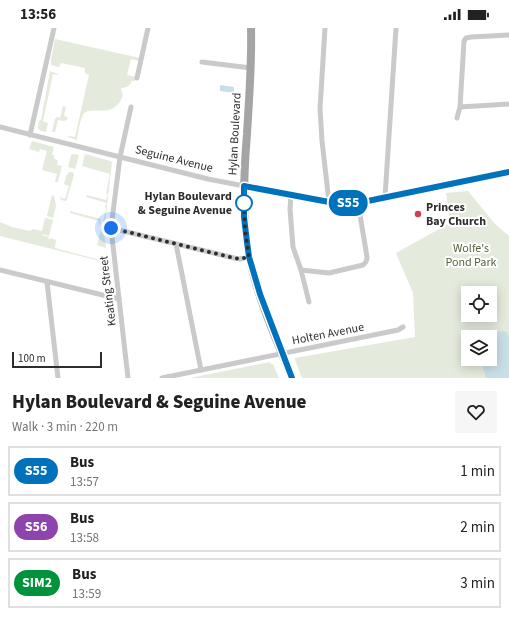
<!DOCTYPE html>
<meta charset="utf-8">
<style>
:root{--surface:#fff;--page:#f6f6f6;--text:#222;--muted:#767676;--line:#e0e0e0}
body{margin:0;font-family:"Source Sans 3",sans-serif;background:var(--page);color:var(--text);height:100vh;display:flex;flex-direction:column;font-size:15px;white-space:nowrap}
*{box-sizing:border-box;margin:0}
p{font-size:13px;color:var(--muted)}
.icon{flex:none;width:22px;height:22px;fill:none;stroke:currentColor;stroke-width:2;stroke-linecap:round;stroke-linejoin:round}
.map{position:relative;height:350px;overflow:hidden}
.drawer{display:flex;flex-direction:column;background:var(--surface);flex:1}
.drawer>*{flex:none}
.badge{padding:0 8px;border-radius:13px;font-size:14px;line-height:26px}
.buttons{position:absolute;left:461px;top:258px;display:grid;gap:8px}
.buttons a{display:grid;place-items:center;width:36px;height:36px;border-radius:0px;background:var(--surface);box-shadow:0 2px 10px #0003;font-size:20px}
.scale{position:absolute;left:12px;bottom:10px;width:90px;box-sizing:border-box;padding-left:4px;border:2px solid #2d2d2d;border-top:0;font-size:11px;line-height:14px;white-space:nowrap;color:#2d2d2d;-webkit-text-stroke:3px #fff;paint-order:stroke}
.you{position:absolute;width:20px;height:20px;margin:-10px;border:3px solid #fff;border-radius:50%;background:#1a73e8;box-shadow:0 0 0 6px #1a73e833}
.map>.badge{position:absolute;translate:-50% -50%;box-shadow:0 0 0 2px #fff}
.round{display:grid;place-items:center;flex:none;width:42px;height:42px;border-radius:0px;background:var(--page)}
.summary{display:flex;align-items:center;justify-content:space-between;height:68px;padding:0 12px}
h1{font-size:19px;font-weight:800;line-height:30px}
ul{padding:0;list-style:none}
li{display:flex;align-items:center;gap:12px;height:50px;margin:0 8px 6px;padding:0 4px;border:2px solid var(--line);border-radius:0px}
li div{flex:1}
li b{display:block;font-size:15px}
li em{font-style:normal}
li .badge{min-width:44px;font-weight:700;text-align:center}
.status{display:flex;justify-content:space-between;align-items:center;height:28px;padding:0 20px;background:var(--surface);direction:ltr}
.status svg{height:11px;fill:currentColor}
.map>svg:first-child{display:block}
.green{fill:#e4eadc;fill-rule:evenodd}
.water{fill:#c9dfe8}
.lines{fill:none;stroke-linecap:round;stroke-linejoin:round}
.street{stroke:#cacaca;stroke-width:5}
.secondary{stroke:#b7b7b7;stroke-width:7}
.primary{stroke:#a5a5a5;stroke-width:8}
.line-casing{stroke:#fff;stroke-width:9}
.line{stroke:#0072bc;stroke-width:6}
.walk{stroke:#2d2d2d;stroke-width:4;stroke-dasharray:0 7.2}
.stop-dot{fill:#fff;stroke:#0072bc;stroke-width:2}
.poi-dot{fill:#d63d56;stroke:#fff;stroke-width:1.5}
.labels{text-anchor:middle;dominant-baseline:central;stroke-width:4;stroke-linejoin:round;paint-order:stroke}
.street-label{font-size:12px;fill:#2d2d2d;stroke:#fff}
.stop-label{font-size:12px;font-weight:bold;fill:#2d2d2d;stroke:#fff;text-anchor:end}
.poi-label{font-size:12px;font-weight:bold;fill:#2d2d2d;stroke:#fff;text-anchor:start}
.park-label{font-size:12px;fill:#54653e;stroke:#fff}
</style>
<div class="status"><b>13:56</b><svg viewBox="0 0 49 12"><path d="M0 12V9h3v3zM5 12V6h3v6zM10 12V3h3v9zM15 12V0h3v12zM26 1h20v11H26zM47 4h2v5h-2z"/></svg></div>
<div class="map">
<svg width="509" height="350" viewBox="0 0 509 350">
<rect width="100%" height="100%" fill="#fff"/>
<g class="green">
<path d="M55 11 140 30 139 33 131 31 127 47 136 49 135 53H132C129 59 127 59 122 60L121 61 123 67C114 94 89 75 83 87 80 92 78 105 77 112L68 109 69 108 75 109 89 47 85 45V40L61 35 59 39 51 37V32Z"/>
<polygon points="50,43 58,46 58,47 53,46 43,93 48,95 46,104 41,103 38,100 39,93 41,92"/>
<polygon points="63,78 66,79 64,88 67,89 68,91 64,93 58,92 55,104 53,104 52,103 55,91 57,89 60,90"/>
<polygon points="32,113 54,119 52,127 54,127 54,131 58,132 57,137 62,138 58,154 55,154 57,146 42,142 47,123 40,121 39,124 29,121"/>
<polygon points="73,126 79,127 75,141 68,139 71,127"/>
<polygon points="85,126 110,133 112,134 104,205 106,220 97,217 106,182 105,179 107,175 86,169 87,167 106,172 108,166 106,166 110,146 82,138"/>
<polygon points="69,144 73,144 74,147 67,171 66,173 61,172 60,169 65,171 69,158 64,156 66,148"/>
<path d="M468 163 495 196 509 208V350H302L295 332V330L415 309 413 265 396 225 450 195 446 165ZM468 265H490V287H468ZM468 309H490V331H468Z"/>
<polygon points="52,167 54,168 56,178 53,190 47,188"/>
<polygon points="70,183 101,191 100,196 98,198 99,193 70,185"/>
<polygon points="45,190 46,190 53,192 49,208 43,206 42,207 49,209 48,211 50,211 50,210 56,212 55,220 104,233 105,229 107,227 108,235 0,208 0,194 12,199 30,203 33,201 42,203"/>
<polygon points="270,334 271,336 273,336 279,350 190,350"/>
</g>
<g class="water">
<polygon points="220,57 234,59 234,65 220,63"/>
<polygon points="505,303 509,308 509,350 486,350 483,340 485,331 490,331 490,310 492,304"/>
</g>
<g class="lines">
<g class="street">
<polyline points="325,0 320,81 322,113 329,174"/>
<polyline points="202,34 251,40"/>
<polyline points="137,50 148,0"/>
<polyline points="460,79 509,76"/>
<polyline points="457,90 460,79 464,13 466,10 471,9 509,7"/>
<polyline points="0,99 208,151 244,158"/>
<polyline points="30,107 54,0"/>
<polyline points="291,167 290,181 293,219 301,242 309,274"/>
<polyline points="385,169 396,0"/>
<polyline points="111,200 234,230 240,231 249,229"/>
<polyline points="176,216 201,342"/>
<polyline points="0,242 119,271"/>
<path d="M301 242 329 245 363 237C366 235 367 233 367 229L358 175"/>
<polyline points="47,254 58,350"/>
<polyline points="128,350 111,200 120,129 131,79"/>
<polyline points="162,350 398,302 403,299"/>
</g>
<polyline class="secondary" points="244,158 329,174 358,175 509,144"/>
<path class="primary" d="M251 0C252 35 249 71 247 106 244 142 242 179 247 215 253 260 275 308 292 350"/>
</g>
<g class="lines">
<g class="line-casing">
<polyline id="line" points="292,350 260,266 249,229 247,214 244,189 244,158 329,174 358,175 509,144"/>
</g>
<use href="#line" class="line"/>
<polyline class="walk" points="111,200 234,230 240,231 249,229 245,202 244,175"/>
</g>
<circle class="stop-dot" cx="244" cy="175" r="8"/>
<circle class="poi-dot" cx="418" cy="186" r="4"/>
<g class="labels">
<g class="street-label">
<text transform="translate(235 106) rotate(-87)">Hylan Boulevard</text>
<text transform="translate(174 131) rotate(14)">Seguine Avenue</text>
<text transform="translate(108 263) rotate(-97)">Keating Street</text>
<text transform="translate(328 306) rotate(-11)">Holten Avenue</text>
</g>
<g class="stop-label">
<text x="232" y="168">Hylan Boulevard<tspan x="232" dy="14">&amp; Seguine Avenue</tspan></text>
</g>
<g class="poi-label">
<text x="426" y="179">Princes<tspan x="426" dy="14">Bay Church</tspan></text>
</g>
<g class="park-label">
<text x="471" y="220">Wolfe's<tspan x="471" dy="14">Pond Park</tspan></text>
</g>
</g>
</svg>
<div class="buttons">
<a><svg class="icon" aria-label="locate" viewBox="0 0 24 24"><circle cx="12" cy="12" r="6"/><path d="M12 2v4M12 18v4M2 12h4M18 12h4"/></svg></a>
<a><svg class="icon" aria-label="layers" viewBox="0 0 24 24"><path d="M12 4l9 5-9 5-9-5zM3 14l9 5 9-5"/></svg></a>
</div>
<div class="scale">100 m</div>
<div class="you" style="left:111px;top:200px"></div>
<b class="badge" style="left:348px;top:175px;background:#0072bc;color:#fff">S55</b>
</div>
<section class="drawer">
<div class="summary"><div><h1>Hylan Boulevard &amp; Seguine Avenue</h1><p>Walk · 3 min · 220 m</p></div><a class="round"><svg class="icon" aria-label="heart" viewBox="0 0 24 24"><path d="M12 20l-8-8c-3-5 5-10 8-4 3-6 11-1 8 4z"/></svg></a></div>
<ul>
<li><span class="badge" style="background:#0072bc;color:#fff">S55</span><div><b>Bus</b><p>13:57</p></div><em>1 min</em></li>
<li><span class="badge" style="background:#8e44ad;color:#fff">S56</span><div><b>Bus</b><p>13:58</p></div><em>2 min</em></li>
<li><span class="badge" style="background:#00933c;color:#fff">SIM2</span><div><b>Bus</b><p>13:59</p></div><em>3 min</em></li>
</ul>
</section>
